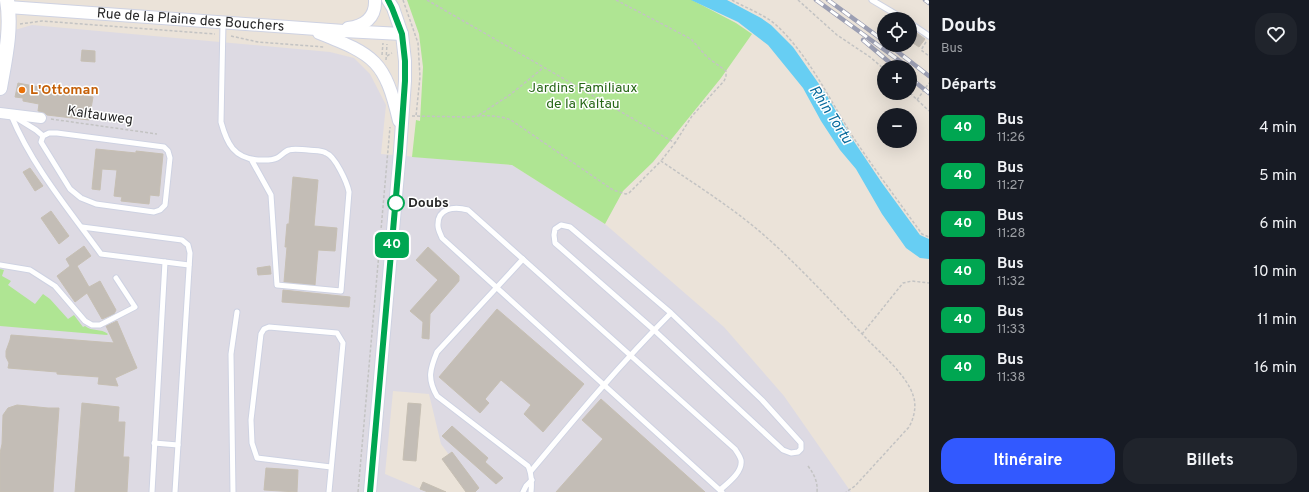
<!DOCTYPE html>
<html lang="fr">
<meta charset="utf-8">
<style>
:root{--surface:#171b24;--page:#20242c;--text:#f1f3f6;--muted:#9ea1a6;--accent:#3259ff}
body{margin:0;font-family:Overpass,sans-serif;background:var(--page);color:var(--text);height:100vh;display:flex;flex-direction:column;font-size:15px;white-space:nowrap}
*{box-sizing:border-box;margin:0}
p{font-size:13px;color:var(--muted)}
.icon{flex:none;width:22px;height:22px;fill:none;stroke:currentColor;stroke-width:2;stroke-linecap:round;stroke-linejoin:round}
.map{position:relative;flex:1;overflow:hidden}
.drawer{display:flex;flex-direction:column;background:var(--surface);width:380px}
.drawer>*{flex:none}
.badge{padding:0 8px;border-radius:6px;font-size:14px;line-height:26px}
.fabs{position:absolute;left:877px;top:12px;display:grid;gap:8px}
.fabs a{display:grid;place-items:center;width:40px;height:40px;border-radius:50%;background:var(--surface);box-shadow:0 4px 16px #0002;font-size:20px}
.map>.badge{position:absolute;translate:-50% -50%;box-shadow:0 0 0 2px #fff}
h2{padding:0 12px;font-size:15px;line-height:36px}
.round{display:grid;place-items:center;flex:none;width:42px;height:42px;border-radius:16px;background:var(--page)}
.head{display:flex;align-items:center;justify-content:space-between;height:68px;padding:0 12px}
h1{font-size:19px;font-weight:700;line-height:30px}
.action{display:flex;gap:8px;margin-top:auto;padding:8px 12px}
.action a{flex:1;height:46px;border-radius:16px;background:var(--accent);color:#fff;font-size:16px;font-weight:700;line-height:46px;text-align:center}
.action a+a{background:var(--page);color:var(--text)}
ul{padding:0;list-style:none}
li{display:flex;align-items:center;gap:12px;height:48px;padding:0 12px}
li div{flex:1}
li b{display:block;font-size:15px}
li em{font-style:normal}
li .badge{min-width:44px;font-weight:700;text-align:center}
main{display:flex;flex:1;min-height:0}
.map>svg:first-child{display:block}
.industrial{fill:#dddae3}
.green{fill:#afe593}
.water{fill:#67cef3}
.building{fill:#c3bdb6;stroke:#c6bfb3}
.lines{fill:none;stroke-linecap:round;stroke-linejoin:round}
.service-casing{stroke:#ced2e2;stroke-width:7}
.minor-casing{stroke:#ced2e2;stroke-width:12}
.tertiary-casing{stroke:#ced2e2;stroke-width:14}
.secondary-casing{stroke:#ced2e2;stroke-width:16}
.path{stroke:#c3c3c3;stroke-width:1.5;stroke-dasharray:3 2;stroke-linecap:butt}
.service{stroke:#fff;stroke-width:5}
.minor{stroke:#fff;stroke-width:10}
.tertiary{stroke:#fff;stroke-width:12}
.secondary{stroke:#fff;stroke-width:14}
.rail-casing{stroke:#9c9fb3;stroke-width:4.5}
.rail{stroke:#fff;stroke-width:3;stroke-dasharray:9;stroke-linecap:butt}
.line-casing{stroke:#fff;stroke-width:9}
.line{stroke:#00a651;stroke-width:6}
.food-dot{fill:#e8710a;stroke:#fff;stroke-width:1.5}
.stop-dot{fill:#fff;stroke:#00a651;stroke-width:2}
.labels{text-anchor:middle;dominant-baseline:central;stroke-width:3;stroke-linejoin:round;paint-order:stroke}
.street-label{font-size:14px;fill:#282828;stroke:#fff}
.park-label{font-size:14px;fill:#276717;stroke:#fff}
.food-label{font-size:14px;font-weight:bold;fill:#c56008;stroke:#fff;text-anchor:start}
.stop-label{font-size:14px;font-weight:bold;fill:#282828;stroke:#fff;text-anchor:start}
.water-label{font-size:15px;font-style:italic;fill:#086a9c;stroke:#fff}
</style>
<main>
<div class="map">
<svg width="929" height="492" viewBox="0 0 929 492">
<rect width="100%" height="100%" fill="#ebe3d9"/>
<polygon class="industrial" points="32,25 330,52 354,58 370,74 386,105 381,154 512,165 605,224 724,327 784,396 851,492 475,492 476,491 441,444 429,394 393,391 385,474 428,492 0,492 0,42 1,34"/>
<g class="green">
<polygon points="407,0 692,0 736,23 752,34 721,78 653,162 623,191 605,224 512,165 412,157 416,120 420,121 423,67 419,34"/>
<path d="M0 269 4 270 2 276 11 281 8 285 35 304 43 294 50 299 68 319 74 315 83 327 85 326C92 332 101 328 108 334L107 335 0 326Z"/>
</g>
<polygon class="water" points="691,0 727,0 761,18 771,25 793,47 826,94 851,137 882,183 920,235 929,239 929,259 920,258 906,248 882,214 856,169 840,150 821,121 803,88 768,45 738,22"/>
<g class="building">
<polygon points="910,28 925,39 919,47 910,41"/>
<polygon points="82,50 95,51 95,62 81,61"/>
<polygon points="18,83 93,97 89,120 47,115 45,113 38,111 39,104 23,101 23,98 15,97"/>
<polygon points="96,149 136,153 136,151 163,154 159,196 150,195 149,204 121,201 122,197 114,196 117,170 102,169 100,190 92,189"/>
<polygon points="30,168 43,186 35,191 23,172"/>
<polygon points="293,177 318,180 314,226 337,228 335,251 318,250 315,285 284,282 287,247 285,247 287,224 289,224"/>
<polygon points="51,211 69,236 59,244 41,218"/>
<polygon points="84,246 91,256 77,266 89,287 100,281 116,310 114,314 102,319 87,293 75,302 57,276 70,266 66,259"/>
<polygon points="428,247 459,276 459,281 430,314 429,339 422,338 423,322 410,311 438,280 416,260"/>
<polygon points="270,266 271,274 258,275 257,268"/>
<polygon points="283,290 350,297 349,307 282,302"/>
<polygon points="497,309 584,384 543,432 524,414 531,405 501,380 485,399 489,403 480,413 439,377"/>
<polygon points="117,321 137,368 115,378 118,386 98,384 99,377 57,374 57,372 8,368 9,363 6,357 6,351 10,340 11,335 114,343 106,326"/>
<polygon points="601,399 705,492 556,492 603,439 582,420"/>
<polygon points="82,403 119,407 118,422 125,422 123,457 129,457 127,492 75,492"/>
<polygon points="408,403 421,404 416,461 403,460"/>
<polygon points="17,405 48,408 59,408 53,492 0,492 0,453 2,444 3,415 8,408"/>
<polygon points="452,426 488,458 485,462 503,478 496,484 442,436"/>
<polygon points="452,452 479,488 475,492 466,492 442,459"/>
<polygon points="266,468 298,470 297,492 264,490"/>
<polygon points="423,482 446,492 428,492 420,489"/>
</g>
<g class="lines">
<g class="service-casing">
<g id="service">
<polyline points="872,0 904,19"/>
<path d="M223 23 221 122C227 144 234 158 258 160 265 160 271 161 277 158 281 156 285 151 289 150 295 148 302 150 308 150 313 151 321 150 326 153 335 156 347 182 349 192L341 291 277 285 271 195 251 159"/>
<polyline points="910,23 929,36"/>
<path d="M11 115C32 166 69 210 101 254L165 262 152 492"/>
<polyline points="15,117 36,130 43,136 49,133 57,133 164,147 168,151 170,158 165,205 160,210 154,212 96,204 81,198 70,189 41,142 43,136"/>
<polyline points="82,227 182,240 188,245 190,253 175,492"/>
<path d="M523 259 437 352C430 369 427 379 437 396L528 466C532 474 532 482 531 492"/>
<polyline points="165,262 189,265"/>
<polyline points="0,265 30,270 55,286 85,321 92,325 100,325 135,307 116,278"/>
<polyline points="154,443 178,445"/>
<path d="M531 471C576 417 621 363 671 313L570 227 561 225 555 229 554 235 555 243 654 330 783 450 791 453 798 452 801 449V443L762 400 671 313"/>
<path d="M720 490C728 483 743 472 741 460 740 456 737 452 735 449L468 210C454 206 437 208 438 226 438 230 441 235 442 238L722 492"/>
<polyline points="233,492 231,354 237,312"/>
<polyline points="329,492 343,343 337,333 269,327 264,329 261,334 251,420 252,443 257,458 331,467"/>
<polyline points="523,492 526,486 532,480"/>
</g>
</g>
<g class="minor-casing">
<polyline id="minor" points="0,113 41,118"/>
</g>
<g class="tertiary-casing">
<g id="tertiary">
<path id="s1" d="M8 7 344 31 402 34"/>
<path d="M348 28C364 26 376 18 375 0"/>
<path d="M319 33C375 55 385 61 399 121"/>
<polyline points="370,492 400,151 405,81 405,61 402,34 393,8 388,0"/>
</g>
</g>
<g class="secondary-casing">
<path id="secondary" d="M0 88C5 59 12 29 7 0"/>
</g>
<g class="path">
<polyline points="403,0 418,43 420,77 416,116"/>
<polyline points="427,0 675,143 661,161"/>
<polyline points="616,0 691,39 707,57 726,71 726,77 724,81 692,116 675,143"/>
<path d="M732 0C746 8 763 14 775 24 809 55 829 99 853 137 875 170 899 202 922 234L929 237"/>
<polyline points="798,0 837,35 870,57 884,69"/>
<polyline points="20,24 42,21 215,34"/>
<polyline points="231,36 258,42 324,47"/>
<polyline points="926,42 921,50 929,56"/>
<polyline points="382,55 383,43"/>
<polyline points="387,56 392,53"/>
<polyline points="386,60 387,44"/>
<polyline points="910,93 929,111"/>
<polyline points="917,100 929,83"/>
<polyline points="479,115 511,94 543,68"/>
<path d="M412 116 469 117C482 115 498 115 511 120L613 190 626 194 629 193 661 161C696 185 733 208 765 236 800 267 832 302 865 337 880 353 906 374 913 395 917 406 914 418 909 427L855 486 846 492"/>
<polyline points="51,119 157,134"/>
<polyline points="862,334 903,283 912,281 929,283"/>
<path d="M808 466C814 474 818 482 817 492"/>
<polyline points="358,492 390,127"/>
</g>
<use href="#service" class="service"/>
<use href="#minor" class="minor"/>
<use href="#tertiary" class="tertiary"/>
<use href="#secondary" class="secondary"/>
<g class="rail-casing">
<g id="rail">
<polyline points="816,0 908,67"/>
<polyline points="828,0 884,41"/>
<polyline points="925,0 929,3"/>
<polyline points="863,40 895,67"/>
<polyline points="889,45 929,76"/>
<polyline points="910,78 929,93"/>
</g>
</g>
<use href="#rail" class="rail"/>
</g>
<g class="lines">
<g class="line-casing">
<polyline id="line" points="370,492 400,151 405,81 405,61 402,34 392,8 388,0"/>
</g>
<use href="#line" class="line"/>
</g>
<circle class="food-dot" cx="22" cy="90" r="4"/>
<circle class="stop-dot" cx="396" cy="203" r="8"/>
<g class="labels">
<g class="street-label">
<text stroke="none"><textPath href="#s1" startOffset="183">Rue de la Plaine des Bouchers</textPath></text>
<text transform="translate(100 116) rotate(8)">Kaltauweg</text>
</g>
<g class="park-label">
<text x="583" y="88">Jardins Familiaux<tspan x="583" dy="16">de la Kaltau</tspan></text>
</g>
<g class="food-label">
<text x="30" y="90">L'Ottoman</text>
</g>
<g class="stop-label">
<text x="408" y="203">Doubs</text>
</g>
<g class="water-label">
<text transform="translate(830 115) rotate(57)">Rhin Tortu</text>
</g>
</g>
</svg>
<div class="fabs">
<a><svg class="icon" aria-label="locate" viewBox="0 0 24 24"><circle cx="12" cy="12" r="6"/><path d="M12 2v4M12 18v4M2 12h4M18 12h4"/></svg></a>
<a>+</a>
<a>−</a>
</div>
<b class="badge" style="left:392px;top:245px;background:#00a651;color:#fff">40</b>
</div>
<section class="drawer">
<div class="head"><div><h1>Doubs</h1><p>Bus</p></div><a class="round"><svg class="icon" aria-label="heart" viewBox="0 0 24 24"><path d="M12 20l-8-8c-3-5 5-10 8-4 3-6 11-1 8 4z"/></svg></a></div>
<h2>Départs</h2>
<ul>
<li><span class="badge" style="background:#00a651;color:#fff">40</span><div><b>Bus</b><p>11:26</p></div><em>4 min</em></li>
<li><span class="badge" style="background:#00a651;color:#fff">40</span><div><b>Bus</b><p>11:27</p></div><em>5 min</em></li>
<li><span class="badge" style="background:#00a651;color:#fff">40</span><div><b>Bus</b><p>11:28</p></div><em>6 min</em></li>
<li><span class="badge" style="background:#00a651;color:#fff">40</span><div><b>Bus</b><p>11:32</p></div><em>10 min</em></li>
<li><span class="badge" style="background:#00a651;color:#fff">40</span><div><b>Bus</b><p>11:33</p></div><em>11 min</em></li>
<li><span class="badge" style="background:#00a651;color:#fff">40</span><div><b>Bus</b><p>11:38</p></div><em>16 min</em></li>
</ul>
<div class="action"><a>Itinéraire</a><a>Billets</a></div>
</section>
</main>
